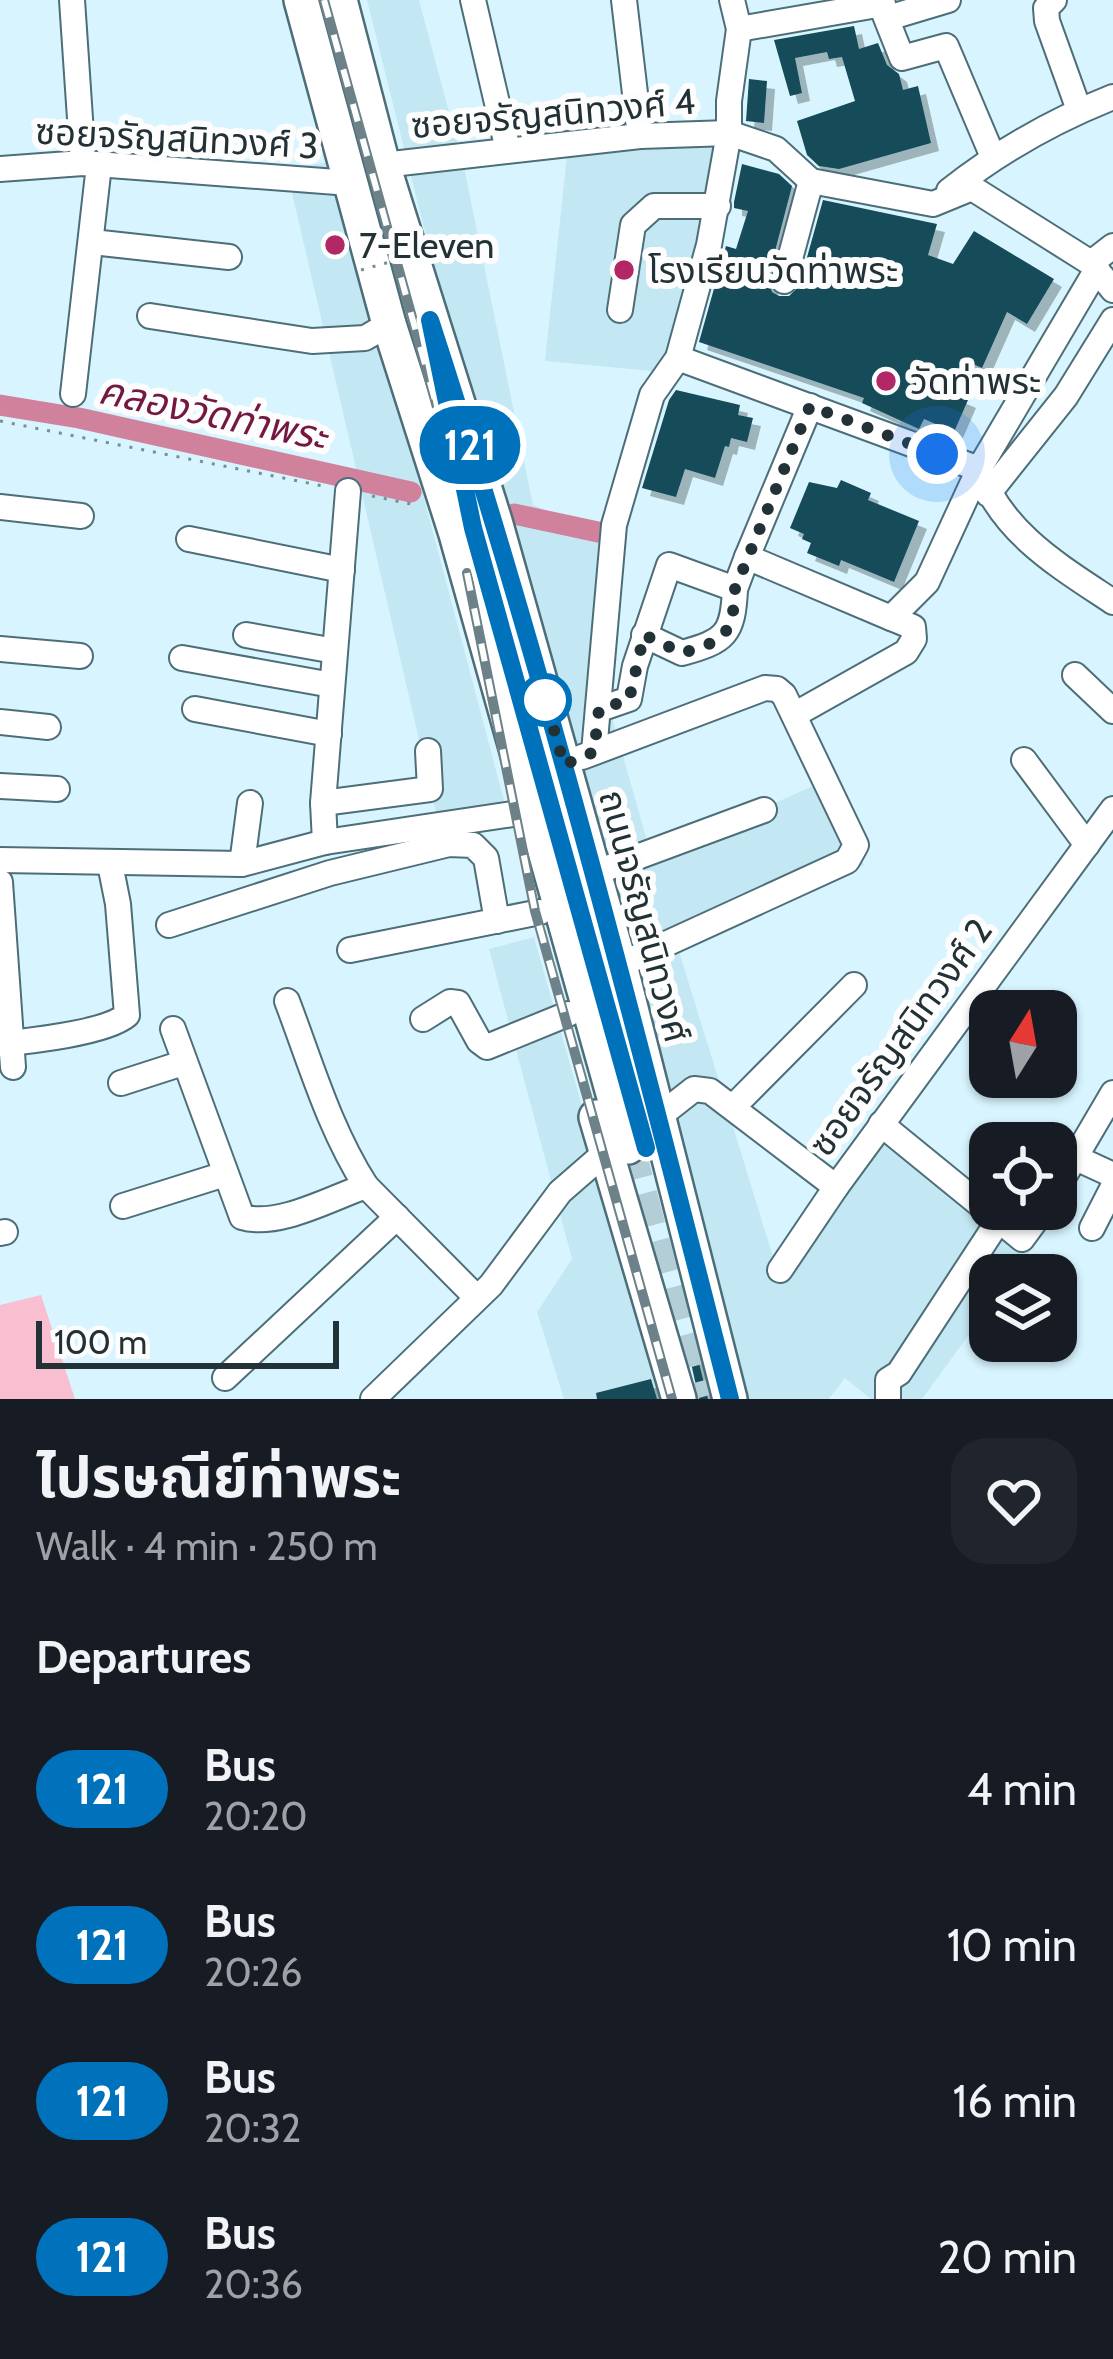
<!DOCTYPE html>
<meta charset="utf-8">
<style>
:root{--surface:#171b24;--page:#20242c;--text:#f1f3f6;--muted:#9ea1a6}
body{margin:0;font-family:Cabin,"Noto Sans Thai",sans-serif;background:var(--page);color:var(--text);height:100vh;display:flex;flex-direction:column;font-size:45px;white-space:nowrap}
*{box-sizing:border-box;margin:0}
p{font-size:39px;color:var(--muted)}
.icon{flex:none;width:66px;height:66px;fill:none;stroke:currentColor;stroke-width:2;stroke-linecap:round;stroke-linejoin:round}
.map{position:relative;height:1399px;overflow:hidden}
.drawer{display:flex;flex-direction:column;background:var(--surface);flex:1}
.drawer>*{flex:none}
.badge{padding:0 24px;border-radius:39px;font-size:42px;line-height:78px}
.needle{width:78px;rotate:11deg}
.tools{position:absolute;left:969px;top:990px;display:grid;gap:24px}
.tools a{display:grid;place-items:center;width:108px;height:108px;border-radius:24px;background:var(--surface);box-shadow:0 3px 9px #0004;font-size:60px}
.scale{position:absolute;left:36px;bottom:30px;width:303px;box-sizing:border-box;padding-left:12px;border:6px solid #223135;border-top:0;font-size:33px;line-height:42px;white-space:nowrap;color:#223135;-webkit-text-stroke:9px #fdfdfd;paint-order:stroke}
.you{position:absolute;width:60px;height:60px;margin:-30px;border:9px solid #fff;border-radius:50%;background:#1a73e8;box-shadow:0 0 0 18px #1a73e833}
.map>.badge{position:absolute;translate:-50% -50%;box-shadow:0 0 0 6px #fff}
h2{padding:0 36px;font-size:45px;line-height:108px}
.round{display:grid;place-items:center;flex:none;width:126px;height:126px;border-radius:36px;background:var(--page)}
.headline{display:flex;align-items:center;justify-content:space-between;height:204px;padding:0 36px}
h1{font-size:57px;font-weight:700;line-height:90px}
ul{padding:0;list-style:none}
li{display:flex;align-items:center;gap:36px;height:156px;padding:0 36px}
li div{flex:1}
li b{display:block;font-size:45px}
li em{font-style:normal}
li .badge{min-width:132px;font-weight:700;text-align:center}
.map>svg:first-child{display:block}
.built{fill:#c4e8f3}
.green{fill:#f8bfd0}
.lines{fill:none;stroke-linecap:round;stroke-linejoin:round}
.canal{stroke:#d0819b;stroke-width:21}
.building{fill:#134b5a;filter:url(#shadow)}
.major-tunnel{stroke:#b4ced7;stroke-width:33;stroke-dasharray:33 16;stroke-linecap:butt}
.minor-casing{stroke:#4d6e78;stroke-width:28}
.major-casing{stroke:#4d6e78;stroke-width:38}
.path{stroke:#788d94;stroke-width:3;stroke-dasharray:3 9;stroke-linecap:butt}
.minor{stroke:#fff;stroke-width:24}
.major{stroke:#fff;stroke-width:33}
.rail-casing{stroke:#6c8188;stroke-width:10}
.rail{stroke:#fdfdfd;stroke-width:6;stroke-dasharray:18;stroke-linecap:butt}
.path-bridge{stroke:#788d94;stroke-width:3;stroke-dasharray:3 9;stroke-linecap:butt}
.line-casing{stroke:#fff;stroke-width:27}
.line{stroke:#0072bc;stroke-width:18}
.walk{stroke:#223135;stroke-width:12;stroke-dasharray:0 21.6}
.poi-dot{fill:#b22765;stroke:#fdfdfd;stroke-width:4.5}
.stop-dot{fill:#fff;stroke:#0072bc;stroke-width:6}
.labels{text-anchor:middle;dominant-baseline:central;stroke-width:12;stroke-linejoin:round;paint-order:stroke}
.street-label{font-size:36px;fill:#223135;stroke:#fdfdfd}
.poi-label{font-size:36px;fill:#223135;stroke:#fdfdfd;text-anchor:start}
.water-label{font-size:39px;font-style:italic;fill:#751841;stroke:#fdfdfd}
</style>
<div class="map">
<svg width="1113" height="1399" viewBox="0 0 1113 1399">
<defs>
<filter id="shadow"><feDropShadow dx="8" dy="8" stdDeviation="0" flood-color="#0004"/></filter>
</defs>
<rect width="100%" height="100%" fill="#d8f5ff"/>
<g class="built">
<polygon points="367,0 419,0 465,172 533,505 619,542 611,714 652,858 831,778 864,865 678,948 774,1260 867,1126 1040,1237 1012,1275 990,1275 990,1306 922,1399 871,1399 845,1378 829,1399 747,1399 438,284"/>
<polygon points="716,145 706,222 662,372 545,361 567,155"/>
<polygon points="335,162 506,808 437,817 286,167"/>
<polygon points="534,937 665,1399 564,1399 537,1312 572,1259 489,949"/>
</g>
<polygon class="green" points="41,1295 75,1399 0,1399 0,1305"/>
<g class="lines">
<g class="canal">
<polyline points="0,405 79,418 411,492"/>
<polyline points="514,514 598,532"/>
</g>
</g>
<g class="building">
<polygon points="854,26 859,49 878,43 887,65 899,74 903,90 918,86 931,143 839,169 819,166 807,155 797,121 855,101 842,57 829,59 827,52 795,58 802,93 790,96 774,40"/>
<polygon points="749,79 767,81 764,123 746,121"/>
<polygon points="742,164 779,174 792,186 768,278 772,292 779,296 789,296 799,286 823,200 937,224 928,255 953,264 974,231 1054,279 1027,324 1007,312 982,368 966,361 952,393 968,400 954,432 924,419 919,429 862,403 864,398 699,342 726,246 736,249 748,211 734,208 734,202"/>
<polygon points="676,390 740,405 738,415 753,418 747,442 731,438 729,447 725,446 715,478 685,469 676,497 642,488 669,400"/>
<polygon points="841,480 871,493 868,500 919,521 894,582 841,560 839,566 807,553 811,543 802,539 804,534 790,528 809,482 837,488"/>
<polygon points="685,1336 693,1339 708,1399 699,1399"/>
<polygon points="651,1379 657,1399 597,1399 596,1393"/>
</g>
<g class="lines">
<polyline class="major-tunnel" points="628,1147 695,1399"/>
<g class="minor-casing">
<g id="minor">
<polyline points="72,0 83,163"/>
<polyline points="473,0 508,150"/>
<polyline points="624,0 640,136"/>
<polyline points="879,0 902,58 946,46 993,157"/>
<polyline points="1054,0 1046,8 1047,21 1079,110"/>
<polyline points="888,18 948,0"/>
<polyline points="739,29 883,4"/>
<polyline points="383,165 640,136 729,133 776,149 811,181 933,204 972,188 1091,263 1113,290"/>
<polyline points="0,169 83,163 350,183"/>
<path d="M949 191C998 152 1055 120 1113 97"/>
<polyline points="92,242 229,257"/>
<polyline points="1091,263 1113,246"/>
<polyline points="784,281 811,181"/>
<polyline points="620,310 633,225 654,206 718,206"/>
<polyline points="150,316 312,341 365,338 389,324"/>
<path d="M678 358 979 469C1002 533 1059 566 1113 602"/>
<polyline points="73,394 99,165"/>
<polyline points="988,494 1066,396 1113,320"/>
<polyline points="0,507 81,516"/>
<polyline points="189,539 342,570"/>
<polyline points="747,557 810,406"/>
<polyline points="246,635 335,651"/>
<path d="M644 635 682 653C725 641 733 635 735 589"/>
<polyline points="0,649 80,656"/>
<polyline points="182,658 332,685"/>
<polyline points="1075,675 1113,711"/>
<polyline points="195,709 329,734"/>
<polyline points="600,709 629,699 635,666 669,565 735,589 747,557 891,618 927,582 979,469 1097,269"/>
<polyline points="794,715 906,652 914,639 913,627 891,618"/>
<polyline points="0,722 48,727"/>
<polyline points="594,752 614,525 652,395 678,358 709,245 729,133 729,101 739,29 732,0"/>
<polyline points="582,757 765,688 777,689 784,695 856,845 847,861 620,965"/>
<polyline points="1024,760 1087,845"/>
<polyline points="0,786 57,789"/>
<polyline points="323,803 430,789 428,751"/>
<polyline points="325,842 323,803 348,491"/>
<polyline points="0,860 242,864 325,842 513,814"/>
<polyline points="242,864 250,803"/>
<polyline points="594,873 764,810"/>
<polyline points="0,882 13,1067"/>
<polyline points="169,925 330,873 449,844 473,845 486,858 497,921"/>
<polyline points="350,950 540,912"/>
<path d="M287 1001C311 1064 329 1128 366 1186L476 1297"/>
<polyline points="423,1019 450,1002 458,1003 479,1041 487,1047 568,1014"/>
<path d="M173 1029 242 1217C278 1228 331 1198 366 1186"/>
<path d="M0 1044C29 1041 106 1033 127 1015L118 904 110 864"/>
<polyline points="121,1083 183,1063"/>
<polyline points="734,1106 854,985"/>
<polyline points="657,1118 694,1089 710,1091 836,1187 1113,809"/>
<polyline points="881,1124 1022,1239 1044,1209"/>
<polyline points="1076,1158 1113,1175"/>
<polyline points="1056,1190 1113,1093"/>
<polyline points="123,1206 225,1174"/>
<polyline points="1092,1228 1113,1187"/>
<polyline points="0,1233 5,1232"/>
<polyline points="780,1270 836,1187"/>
<polyline points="225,1378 397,1217"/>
<polyline points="373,1399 491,1285 560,1192 606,1152"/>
<polyline points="888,1399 888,1380 899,1373 999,1220"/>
</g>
</g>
<g class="major-casing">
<g id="major">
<polyline points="301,0 389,324 456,534 628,1147"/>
<polyline points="340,0 383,165 495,521 620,965 730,1399"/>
<polyline points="596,1117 679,1399"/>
</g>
</g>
<g class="path">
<polyline points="0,421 328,487"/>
<polyline points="372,496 416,505"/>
</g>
<use href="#minor" class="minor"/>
<use href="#major" class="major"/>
<g class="rail-casing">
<g id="rail">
<polyline points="324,0 496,620 585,869 731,1399"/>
<polyline points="467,573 535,911 672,1399"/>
</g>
</g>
<use href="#rail" class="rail"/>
<polyline class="path-bridge" points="361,270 429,251"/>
</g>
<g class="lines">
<g class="line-casing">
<path id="line" d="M646 1148 473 528 430 320C546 675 638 1037 730 1399"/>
</g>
<use href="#line" class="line"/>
<path class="walk" d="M545 700 541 684 564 765 594 752 599 709 629 700 644 635 682 653C725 641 733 635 735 589L810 406 937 454"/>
</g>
<g class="poi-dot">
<circle cx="335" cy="245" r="12"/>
<circle cx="624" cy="270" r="12"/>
<circle cx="886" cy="381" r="12"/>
</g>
<circle class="stop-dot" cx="545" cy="700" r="24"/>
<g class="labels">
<g class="street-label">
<text transform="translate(553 113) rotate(-5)">ซอยจรัญสนิทวงศ์ 4</text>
<text transform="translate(177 138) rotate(3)">ซอยจรัญสนิทวงศ์ 3</text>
<text transform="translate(645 916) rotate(75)">ถนนจรัญสนิทวงศ์</text>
<text transform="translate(900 1037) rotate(-54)">ซอยจรัญสนิทวงศ์ 2</text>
</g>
<g class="poi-label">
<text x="359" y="245">7-Eleven</text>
<text x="648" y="270">โรงเรียนวัดท่าพระ</text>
<text x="910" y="381">วัดท่าพระ</text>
</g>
<g class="water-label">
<text transform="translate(213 413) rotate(12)">คลองวัดท่าพระ</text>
</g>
</g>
</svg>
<div class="tools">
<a><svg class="needle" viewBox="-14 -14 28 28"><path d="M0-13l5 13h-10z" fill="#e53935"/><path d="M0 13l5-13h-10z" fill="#9ea1a6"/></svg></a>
<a><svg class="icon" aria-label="locate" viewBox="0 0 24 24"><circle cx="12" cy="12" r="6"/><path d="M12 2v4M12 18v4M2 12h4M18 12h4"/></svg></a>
<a><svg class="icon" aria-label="layers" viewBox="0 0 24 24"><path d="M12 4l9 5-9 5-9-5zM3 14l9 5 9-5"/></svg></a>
</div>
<div class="scale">100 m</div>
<div class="you" style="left:937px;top:454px"></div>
<b class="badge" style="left:470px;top:445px;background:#0072bc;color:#fff">121</b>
</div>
<section class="drawer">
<div class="headline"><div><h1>ไปรษณีย์ท่าพระ</h1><p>Walk · 4 min · 250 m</p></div><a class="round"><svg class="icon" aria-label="heart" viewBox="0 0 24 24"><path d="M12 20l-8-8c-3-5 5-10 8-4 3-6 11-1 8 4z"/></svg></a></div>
<h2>Departures</h2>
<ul>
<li><span class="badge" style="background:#0072bc;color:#fff">121</span><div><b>Bus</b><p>20:20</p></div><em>4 min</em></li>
<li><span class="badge" style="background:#0072bc;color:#fff">121</span><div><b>Bus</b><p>20:26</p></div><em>10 min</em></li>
<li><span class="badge" style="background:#0072bc;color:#fff">121</span><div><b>Bus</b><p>20:32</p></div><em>16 min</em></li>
<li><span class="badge" style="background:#0072bc;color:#fff">121</span><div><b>Bus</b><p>20:36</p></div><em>20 min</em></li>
</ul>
</section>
